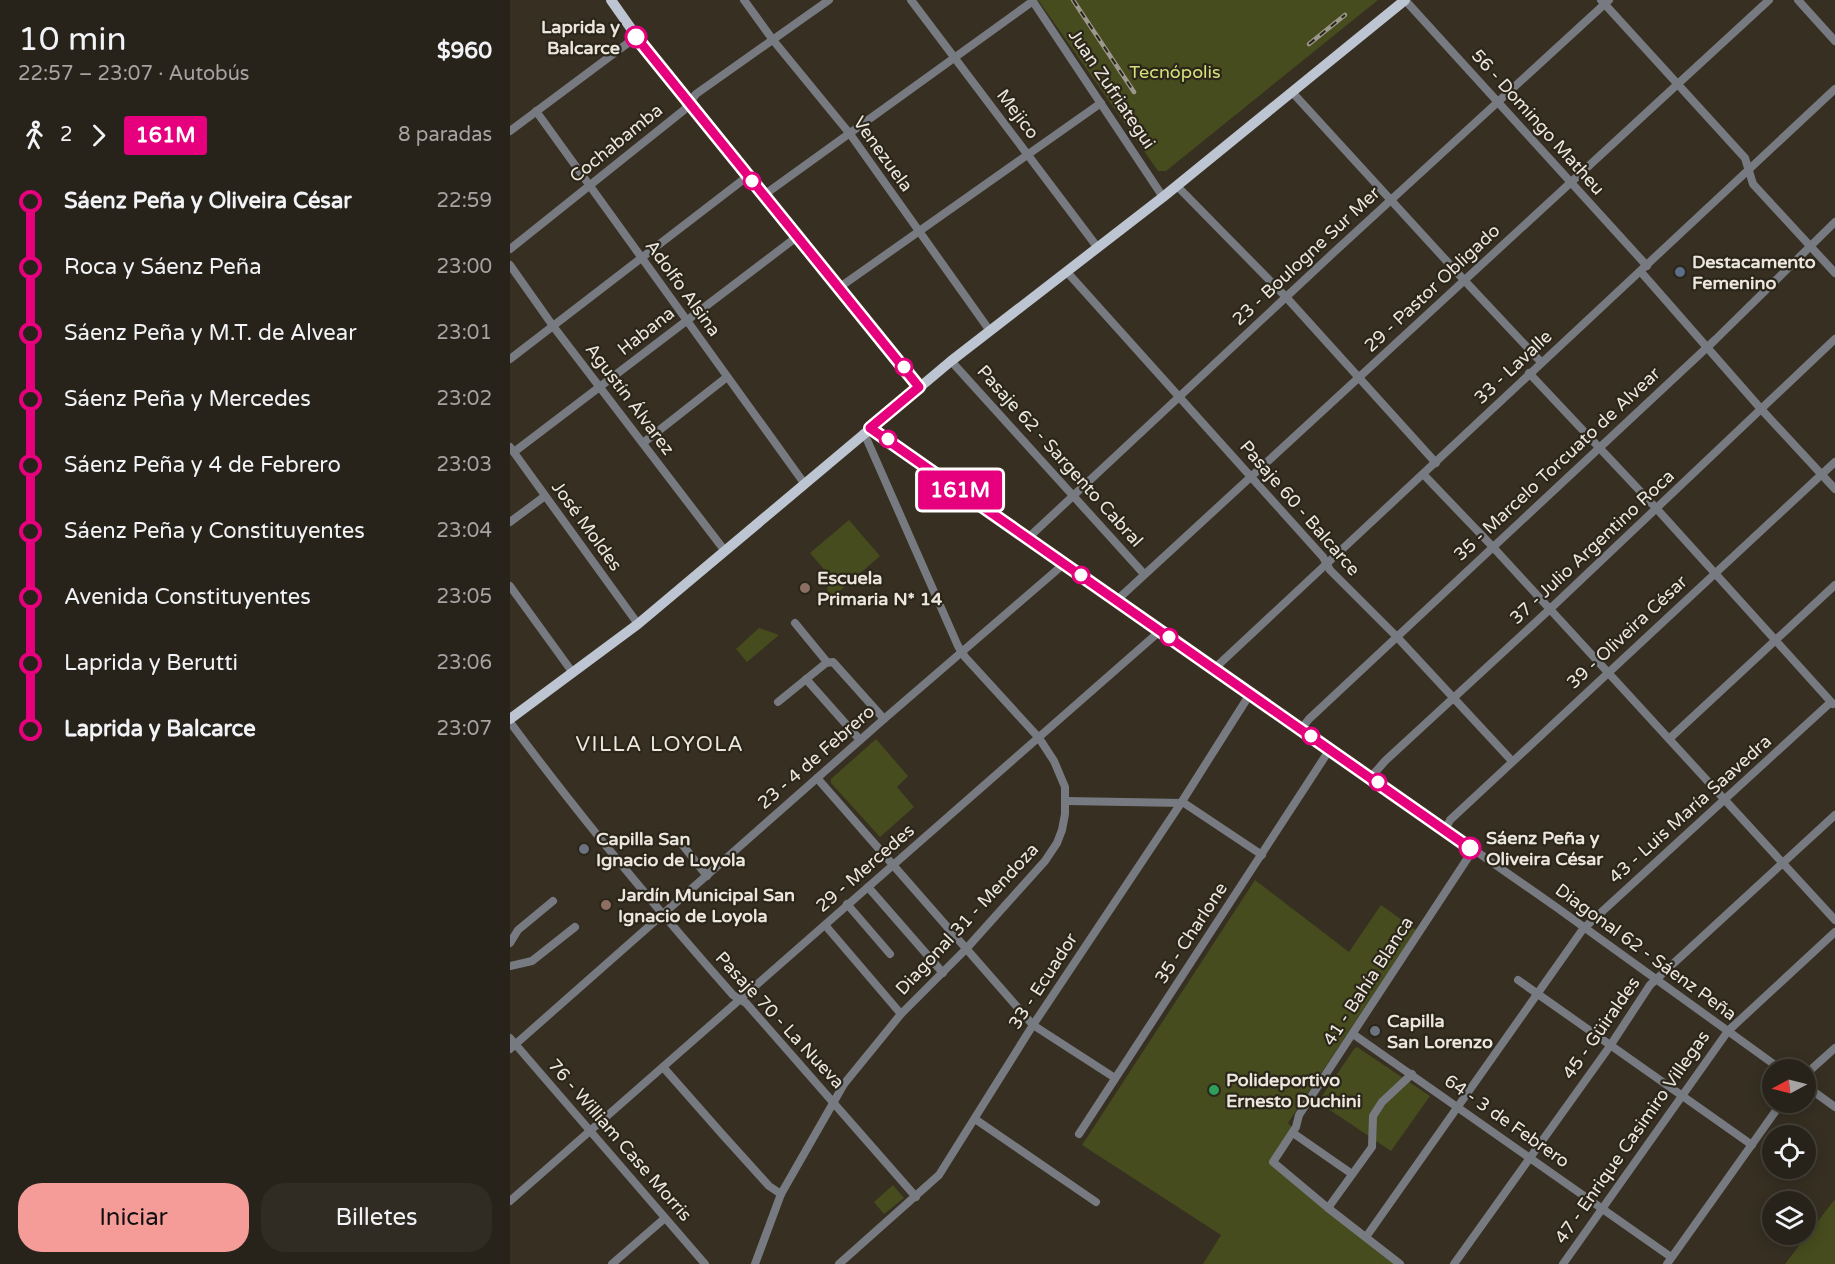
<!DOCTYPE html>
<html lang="es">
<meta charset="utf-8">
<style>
:root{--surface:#28231a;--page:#302b23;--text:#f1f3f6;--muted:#a5a4a2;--line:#444039;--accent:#f59b98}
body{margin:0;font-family:"Varela Round",sans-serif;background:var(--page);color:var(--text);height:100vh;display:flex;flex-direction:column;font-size:22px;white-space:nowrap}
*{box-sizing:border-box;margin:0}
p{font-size:20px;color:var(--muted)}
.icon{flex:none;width:33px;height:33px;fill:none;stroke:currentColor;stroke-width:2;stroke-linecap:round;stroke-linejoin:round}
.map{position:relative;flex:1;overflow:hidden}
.details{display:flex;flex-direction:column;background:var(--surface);width:510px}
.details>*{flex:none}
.badge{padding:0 12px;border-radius:4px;font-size:21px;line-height:39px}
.needle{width:39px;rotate:263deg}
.fabs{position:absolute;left:1252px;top:1059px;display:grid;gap:12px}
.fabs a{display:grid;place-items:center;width:54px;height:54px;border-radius:50%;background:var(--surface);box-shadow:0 3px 15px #0003,0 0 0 2px var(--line);font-size:30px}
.map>.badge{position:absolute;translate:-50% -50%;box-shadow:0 0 0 3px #fff}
.legs{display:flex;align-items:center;gap:9px;height:66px;padding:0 18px;font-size:20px}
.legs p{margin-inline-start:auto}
.headline{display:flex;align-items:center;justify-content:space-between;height:102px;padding:0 18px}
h1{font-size:33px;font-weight:600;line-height:45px}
.action{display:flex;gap:12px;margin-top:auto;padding:12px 18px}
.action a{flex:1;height:69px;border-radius:24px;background:var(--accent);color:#111;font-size:24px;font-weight:600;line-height:69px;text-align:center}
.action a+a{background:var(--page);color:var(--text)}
ul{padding:0 18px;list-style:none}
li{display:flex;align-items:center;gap:21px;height:66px;font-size:22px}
li i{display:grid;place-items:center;width:9px;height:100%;margin:0 8px;background:currentColor}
li i::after{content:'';width:15px;height:15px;margin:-8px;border:4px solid;border-radius:50%;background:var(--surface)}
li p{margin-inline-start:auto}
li:first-child i{background:linear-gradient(#0000 50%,currentColor 0)}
li:last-child i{background:linear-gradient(currentColor 50%,#0000 0)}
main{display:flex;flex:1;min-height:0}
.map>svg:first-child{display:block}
.green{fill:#464c1d}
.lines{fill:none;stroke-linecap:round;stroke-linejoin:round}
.minor{stroke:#777b81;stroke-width:8}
.major{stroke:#bdc5d2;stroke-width:10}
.rail-casing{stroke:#9d988e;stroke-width:4.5}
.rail{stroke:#2b2619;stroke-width:2;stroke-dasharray:7;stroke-linecap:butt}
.line-1-casing{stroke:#fff;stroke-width:14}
.line-1{stroke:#e6007e;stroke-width:9}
.stop-1-dot{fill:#fff;stroke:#e6007e;stroke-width:3}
.service-dot{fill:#5c6f8a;stroke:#2b2619;stroke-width:2}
.education-dot{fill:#8d6e63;stroke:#2b2619;stroke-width:2}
.worship-dot{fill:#6b7280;stroke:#2b2619;stroke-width:2}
.leisure-dot{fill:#2e9e5b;stroke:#2b2619;stroke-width:2}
.labels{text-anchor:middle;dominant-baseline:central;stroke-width:4.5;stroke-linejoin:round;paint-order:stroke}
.stop-label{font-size:18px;font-weight:bold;fill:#ebe7df;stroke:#2b2619;text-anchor:end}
.park-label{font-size:18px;fill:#d4e17a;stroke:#2b2619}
.street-label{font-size:18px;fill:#ebe7df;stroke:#2b2619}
.poi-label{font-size:18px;font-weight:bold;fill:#ebe7df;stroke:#2b2619;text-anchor:start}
.quarter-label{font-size:21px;letter-spacing:1.5px;fill:#ebe7df;stroke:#2b2619}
</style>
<main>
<section class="details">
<div class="headline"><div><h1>10 min</h1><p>22:57 – 23:07 · Autobús</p></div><b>$960</b></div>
<div class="legs"><svg class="icon" aria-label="walk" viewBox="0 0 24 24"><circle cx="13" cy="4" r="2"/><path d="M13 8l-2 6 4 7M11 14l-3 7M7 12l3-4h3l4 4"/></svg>2<svg class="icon" aria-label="forward" viewBox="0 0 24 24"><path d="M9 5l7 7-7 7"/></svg><b class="badge" style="background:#e6007e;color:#fff">161M</b><p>8 paradas</p></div>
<ul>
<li><i style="color:#e6007e"></i><b>Sáenz Peña y Oliveira César</b><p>22:59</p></li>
<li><i style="color:#e6007e"></i><span>Roca y Sáenz Peña</span><p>23:00</p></li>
<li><i style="color:#e6007e"></i><span>Sáenz Peña y M.T. de Alvear</span><p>23:01</p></li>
<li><i style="color:#e6007e"></i><span>Sáenz Peña y Mercedes</span><p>23:02</p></li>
<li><i style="color:#e6007e"></i><span>Sáenz Peña y 4 de Febrero</span><p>23:03</p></li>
<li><i style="color:#e6007e"></i><span>Sáenz Peña y Constituyentes</span><p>23:04</p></li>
<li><i style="color:#e6007e"></i><span>Avenida Constituyentes</span><p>23:05</p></li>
<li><i style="color:#e6007e"></i><span>Laprida y Berutti</span><p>23:06</p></li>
<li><i style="color:#e6007e"></i><b>Laprida y Balcarce</b><p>23:07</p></li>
</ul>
<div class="action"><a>Iniciar</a><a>Billetes</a></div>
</section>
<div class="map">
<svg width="1325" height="1264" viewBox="0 0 1325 1264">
<rect width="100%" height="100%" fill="#362f22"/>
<g class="green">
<polygon points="528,0 868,0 656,171 648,171"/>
<polygon points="339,520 370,556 317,602 318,574 300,553"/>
<polygon points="249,628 269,635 237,662 226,649"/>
<polygon points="366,739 398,776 387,787 404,807 370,837 321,783 321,779"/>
<polygon points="745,880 839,952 871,905 906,930 778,1123 782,1127 759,1163 885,1264 693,1264 711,1235 572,1145"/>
<polygon points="847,1047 920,1096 881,1151 808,1102 844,1049"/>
<polygon points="383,1185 394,1198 374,1214 364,1202"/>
<polygon points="1325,1199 1325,1264 1275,1264"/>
</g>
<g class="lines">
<g class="minor">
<polyline points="234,0 263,40 340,134 480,331"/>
<polyline points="401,0 588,248"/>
<polyline points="522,0 653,197"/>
<polyline points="895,0 1137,266"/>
<polyline points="1091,0 1235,158 1243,184 1325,273"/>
<polyline points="1288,0 1325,41"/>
<polyline points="782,92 954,280 1031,362"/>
<polyline points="26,111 294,483"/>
<polyline points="0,131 126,37"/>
<polyline points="667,186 776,297 926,463"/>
<polyline points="254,195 523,1"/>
<polyline points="0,249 174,110 186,94 319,0"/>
<polyline points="0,265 43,326 215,551"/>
<polyline points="557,272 813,557 820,570 887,637 1002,761"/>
<polyline points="1131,272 1251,409 1325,489"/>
<polyline points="330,287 591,103"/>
<polyline points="0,359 238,176"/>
<polyline points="441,361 634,574"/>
<polyline points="1019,373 1146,508 1323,704"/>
<polyline points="360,428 1046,907 1272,1070"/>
<polyline points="133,443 217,377"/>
<polyline points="0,447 128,624"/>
<polyline points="4,452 288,236"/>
<polyline points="914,475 982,546 1325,920"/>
<polyline points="0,522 35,496"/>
<polyline points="518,538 821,255 1099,0"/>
<polyline points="0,586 63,673"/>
<polyline points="607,600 1259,0"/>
<polyline points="285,623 317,662"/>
<polyline points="705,668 1325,89"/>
<polyline points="296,679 350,740"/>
<polyline points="268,702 316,663 323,662 374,719"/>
<path d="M0 722C70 817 145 907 223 995L236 1003 406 1197"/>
<polyline points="791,729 799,719 1206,339 1325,222"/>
<polyline points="1159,739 1325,585"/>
<polyline points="861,777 875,761 1040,609 1325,339"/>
<polyline points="307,778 523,1025 605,1078"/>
<polyline points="556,801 674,803 752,855"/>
<polyline points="935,830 940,820 1325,462"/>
<polyline points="168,839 197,876"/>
<polyline points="358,887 433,973"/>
<polyline points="337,904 380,954"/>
<polyline points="315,925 391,1014"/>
<polyline points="0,943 8,930 43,901"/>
<polyline points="0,966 22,961 65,927"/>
<polyline points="1008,980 1242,1145"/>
<polyline points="843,1034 1161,1257"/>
<polyline points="0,1038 195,1264"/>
<polyline points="0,1049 374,719 555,563"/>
<polyline points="153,1067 212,1134 259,1186 271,1194"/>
<polyline points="1296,1074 1325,1048"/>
<polyline points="1296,1086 1325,1107"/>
<polyline points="465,1119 586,1202"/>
<polyline points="783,1133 842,1174"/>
<polyline points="569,1134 820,749"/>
<polyline points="0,1201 650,631"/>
<polyline points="818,1208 862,1147 863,1116 872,1102 902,1074"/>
<polyline points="856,1237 1073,929 1321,702"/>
<polyline points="102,1264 155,1218"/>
<polyline points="245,1264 271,1194 334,1084 391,1014 456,949 535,861 547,843 552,830 555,814 555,787 544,761 529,738 455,657 448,646 354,433"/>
<polyline points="329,1264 429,1175 523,1025 671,803 740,694"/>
<polyline points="890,1264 818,1208 763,1162 786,1127 789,1115 963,850"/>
<polyline points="944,1264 1100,1046 1140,985 1325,815"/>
<polyline points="1053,1264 1218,1031 1325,932"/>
<polyline points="1157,1264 1272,1102"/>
</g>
<g class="major">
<polyline points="101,0 139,54 180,101 409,387"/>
<polyline points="0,719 128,624 441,361 653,197 895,0"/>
</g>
<g class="rail-casing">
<g id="rail">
<polyline points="563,0 624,92"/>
<polyline points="799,44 835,15"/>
</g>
</g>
<use href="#rail" class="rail"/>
</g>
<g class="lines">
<g class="line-1-casing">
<polyline id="line-1" points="126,37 409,387 360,428 960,848"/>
</g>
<use href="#line-1" class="line-1"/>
</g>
<g class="stop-1-dot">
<circle cx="126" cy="37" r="10"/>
<circle cx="242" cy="181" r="8"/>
<circle cx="394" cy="367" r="8"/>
<circle cx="378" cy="439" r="8"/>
<circle cx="571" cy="575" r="8"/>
<circle cx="659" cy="637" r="8"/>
<circle cx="801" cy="736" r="8"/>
<circle cx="868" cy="782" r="8"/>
<circle cx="960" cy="848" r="10"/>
</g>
<circle class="service-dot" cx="1170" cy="272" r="6"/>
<g class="education-dot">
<circle cx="295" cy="588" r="6"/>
<circle cx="96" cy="905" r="6"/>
</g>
<g class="worship-dot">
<circle cx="74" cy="849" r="6"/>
<circle cx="865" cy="1031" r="6"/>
</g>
<circle class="leisure-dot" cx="704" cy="1090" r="6"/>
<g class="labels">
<g class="stop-label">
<text x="110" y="27">Laprida y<tspan x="110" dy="21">Balcarce</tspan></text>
<text x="976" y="838" text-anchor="start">Sáenz Peña y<tspan x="976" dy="21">Oliveira César</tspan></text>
</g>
<g class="park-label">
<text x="665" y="72">Tecnópolis</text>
</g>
<g class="street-label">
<text transform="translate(602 89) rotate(56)">Juan Zufriategui</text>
<text transform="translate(508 114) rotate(53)">Mejico</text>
<text transform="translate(1028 122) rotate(48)">56 - Domingo Matheu</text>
<text transform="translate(106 143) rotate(-39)">Cochabamba</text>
<text transform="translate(373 154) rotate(54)">Venezuela</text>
<text transform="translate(796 256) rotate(-43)">23 - Boulogne Sur Mer</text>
<text transform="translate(173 288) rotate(54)">Adolfo Alsina</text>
<text transform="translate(922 288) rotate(-43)">29 - Pastor Obligado</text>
<text transform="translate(136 331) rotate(-38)">Habana</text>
<text transform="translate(1003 367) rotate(-43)">33 - Lavalle</text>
<text transform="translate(120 399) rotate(53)">Agustín Álvarez</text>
<text transform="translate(550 456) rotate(48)">Pasaje 62 - Sargento Cabral</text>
<text transform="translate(1047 464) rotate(-43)">35 - Marcelo Torcuato de Alvear</text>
<text transform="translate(790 508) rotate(49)">Pasaje 60 - Balcarce</text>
<text transform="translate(77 526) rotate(54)">José Moldes</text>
<text transform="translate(1082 547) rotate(-43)">37 - Julio Argentino Roca</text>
<text transform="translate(1117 632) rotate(-43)">39 - Oliveira César</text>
<text transform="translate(306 757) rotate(-41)">23 - 4 de Febrero</text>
<text transform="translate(1180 809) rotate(-42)">43 - Luis María Saavedra</text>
<text transform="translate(355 868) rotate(-41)">29 - Mercedes</text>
<text transform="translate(457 919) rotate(-47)">Diagonal 31 - Mendoza</text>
<text transform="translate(681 933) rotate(-57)">35 - Charlone</text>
<text transform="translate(1136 952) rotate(36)">Diagonal 62 - Sáenz Peña</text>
<text transform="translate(533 981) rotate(-57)">33 - Ecuador</text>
<text transform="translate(858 981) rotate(-57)">41 - Bahía Blanca</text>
<text transform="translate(270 1020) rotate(47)">Pasaje 70 - La Nueva</text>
<text transform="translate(1091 1028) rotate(-55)">45 - Güiraldes</text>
<text transform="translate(997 1121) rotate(35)">64 - 3 de Febrero</text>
<text transform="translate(1122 1137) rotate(-55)">47 - Enrique Casimiro Villegas</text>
<text transform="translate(110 1140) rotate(49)">76 - William Case Morris</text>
</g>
<g class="poi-label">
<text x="1182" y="262">Destacamento<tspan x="1182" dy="21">Femenino</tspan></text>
<text x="307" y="578">Escuela<tspan x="307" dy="21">Primaria N* 14</tspan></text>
<text x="86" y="839">Capilla San<tspan x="86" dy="21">Ignacio de Loyola</tspan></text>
<text x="108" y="895">Jardín Municipal San<tspan x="108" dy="21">Ignacio de Loyola</tspan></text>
<text x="877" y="1021">Capilla<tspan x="877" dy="21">San Lorenzo</tspan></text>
<text x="716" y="1080">Polideportivo<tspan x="716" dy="21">Ernesto Duchini</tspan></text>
</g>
<g class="quarter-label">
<text x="150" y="744">VILLA LOYOLA</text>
</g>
</g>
</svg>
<div class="fabs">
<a><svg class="needle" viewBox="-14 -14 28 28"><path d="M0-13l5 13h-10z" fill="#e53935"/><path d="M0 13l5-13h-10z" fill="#a5a4a2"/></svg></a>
<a><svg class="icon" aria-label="locate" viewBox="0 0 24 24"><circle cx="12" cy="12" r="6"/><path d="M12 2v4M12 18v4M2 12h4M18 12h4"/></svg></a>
<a><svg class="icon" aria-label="layers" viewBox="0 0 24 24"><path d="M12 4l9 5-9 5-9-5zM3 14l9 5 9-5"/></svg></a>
</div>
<b class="badge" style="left:450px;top:490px;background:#e6007e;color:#fff">161M</b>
</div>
</main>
